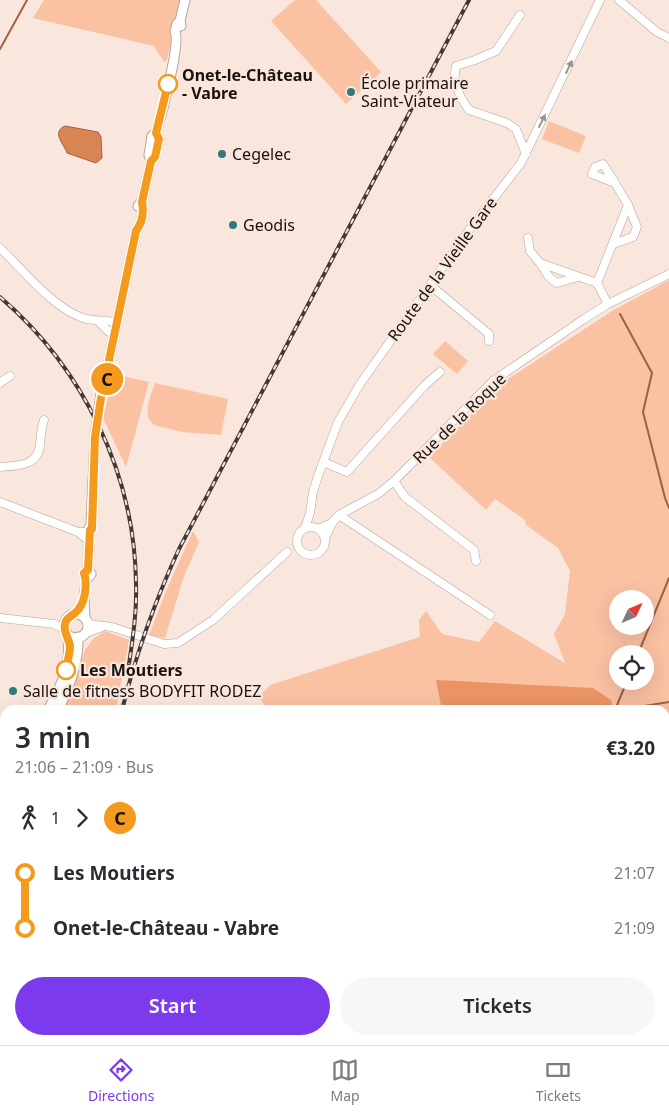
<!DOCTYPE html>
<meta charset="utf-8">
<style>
:root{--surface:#fff;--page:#f7f7f7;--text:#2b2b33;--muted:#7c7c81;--line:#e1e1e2;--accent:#7c3aed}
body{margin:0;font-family:"Noto Sans",sans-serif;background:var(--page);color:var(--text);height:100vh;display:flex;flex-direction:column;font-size:19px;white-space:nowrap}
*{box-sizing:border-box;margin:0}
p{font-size:16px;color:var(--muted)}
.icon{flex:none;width:28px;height:28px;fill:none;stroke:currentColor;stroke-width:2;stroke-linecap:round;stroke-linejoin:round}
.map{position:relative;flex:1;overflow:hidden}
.side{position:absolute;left:0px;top:705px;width:670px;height:340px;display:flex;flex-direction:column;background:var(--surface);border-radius:15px 15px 0 0;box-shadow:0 5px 20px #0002}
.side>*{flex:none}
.badge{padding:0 10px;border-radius:16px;font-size:18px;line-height:32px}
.needle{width:32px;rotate:46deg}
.controls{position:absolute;left:609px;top:590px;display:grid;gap:10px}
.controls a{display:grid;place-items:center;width:45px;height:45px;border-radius:50%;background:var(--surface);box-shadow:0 5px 20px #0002;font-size:25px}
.map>.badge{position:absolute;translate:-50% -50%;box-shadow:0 0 0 2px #fff}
.legs{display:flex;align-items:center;gap:8px;height:55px;padding:0 15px;font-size:16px}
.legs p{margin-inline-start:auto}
.summary{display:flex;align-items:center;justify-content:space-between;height:85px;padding:0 15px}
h1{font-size:28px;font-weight:600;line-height:38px}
.cta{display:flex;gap:10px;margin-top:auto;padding:10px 15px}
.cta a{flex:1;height:58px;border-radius:30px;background:var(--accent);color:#fff;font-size:20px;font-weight:600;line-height:58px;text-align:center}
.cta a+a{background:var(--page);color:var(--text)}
ul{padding:0 15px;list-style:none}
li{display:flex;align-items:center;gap:18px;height:55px;font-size:19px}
li i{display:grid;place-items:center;width:8px;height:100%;margin:0 6px;background:currentColor}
li i::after{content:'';width:12px;height:12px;margin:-6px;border:4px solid;border-radius:50%;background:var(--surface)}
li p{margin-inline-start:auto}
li:first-child i{background:linear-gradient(#0000 50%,currentColor 0)}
li:last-child i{background:linear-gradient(currentColor 50%,#0000 0)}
.tab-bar{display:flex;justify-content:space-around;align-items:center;height:70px;border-top:1px solid var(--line);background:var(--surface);font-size:14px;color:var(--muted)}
.tab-bar a{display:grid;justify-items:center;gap:2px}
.tab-bar .active{color:var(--accent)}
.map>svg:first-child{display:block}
.green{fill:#fac1a3;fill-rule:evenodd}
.forest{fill:#ea9464}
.water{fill:#d98455;stroke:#9f6240}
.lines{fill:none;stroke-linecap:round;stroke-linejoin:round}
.stream{stroke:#9f6240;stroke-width:2}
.minor-casing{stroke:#b6a49b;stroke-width:9}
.major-casing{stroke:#b6a49b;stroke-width:11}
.highway-casing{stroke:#b6a49b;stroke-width:13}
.minor{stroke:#fff;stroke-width:8}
.major{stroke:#fff;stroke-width:9}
.highway{stroke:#fff;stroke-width:11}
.rail-casing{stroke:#423934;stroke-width:4}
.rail{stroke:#f9e6dc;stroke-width:2;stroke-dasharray:5.5;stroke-linecap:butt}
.oneway{fill:#989493}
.line-1-casing{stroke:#fff;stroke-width:11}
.line-1{stroke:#f49b1e;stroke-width:8}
.stop-1-dot{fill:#fff;stroke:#f49b1e;stroke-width:2.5}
.poi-dot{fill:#30797c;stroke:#f9e6dc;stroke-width:2}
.labels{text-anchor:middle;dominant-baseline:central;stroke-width:4.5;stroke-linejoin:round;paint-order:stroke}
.stop-label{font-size:16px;font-weight:bold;fill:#19120f;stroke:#f9e6dc;text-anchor:start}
.poi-label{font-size:16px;fill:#19120f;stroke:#f9e6dc;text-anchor:start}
.street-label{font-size:16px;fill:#19120f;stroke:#f9e6dc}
</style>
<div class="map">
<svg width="669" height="1045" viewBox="0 0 669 1045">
<rect width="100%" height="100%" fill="#f9e6dc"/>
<g class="green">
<polygon points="44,0 180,0 167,60 164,62 154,46 33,18"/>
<polygon points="295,0 316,0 381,72 346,104 271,21"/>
<polygon points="549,121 586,136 579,153 542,139"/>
<path d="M669 280V745H665V710H267L259 696 270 685 420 637 419 620 426 611 442 634 479 642 495 621 565 663 554 634 565 614 570 571 558 548 526 525 525 520 495 499 486 510 429 457 502 383 612 311ZM618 599H645V626H618ZM618 654H645V681H618Z"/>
<polygon points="445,341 468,361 457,374 433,354"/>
<polygon points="113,374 149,382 126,467 103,418"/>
<path d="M155 383 228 399 221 435 182 432 154 425C141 414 151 396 155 383Z"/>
<polygon points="193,531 199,542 184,576 165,638 149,635 166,591"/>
<polygon points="105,631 129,640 116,710 61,710 72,688 85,650 93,639"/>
<polygon points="261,1040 347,1040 348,1041 340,1043 321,1043 318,1045 261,1045"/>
</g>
<polygon class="forest" points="436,680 593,688 611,700 613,710 442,710"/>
<path class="water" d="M65 126 98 132 101 137 102 158 96 163 67 153C64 144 51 132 65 126Z"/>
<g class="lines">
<g class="stream">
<polyline points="0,49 27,0"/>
<polyline points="620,314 652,373 643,412 665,498 669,508"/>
<polyline points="638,654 669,578"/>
<polyline points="615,710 627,681"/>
<polyline points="620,710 669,702"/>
<polyline points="0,729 5,732"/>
</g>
<g class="minor-casing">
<g id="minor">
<polyline points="619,0 657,32 669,38"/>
<polyline points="520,15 496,51 475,60 456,66 454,81 461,98 469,110 507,123 516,129 526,154"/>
<polyline points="528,238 530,251 540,263 597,283"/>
<polyline points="613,244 633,237 637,227 628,205"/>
<path d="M0 248C23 270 53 308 83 318 95 322 106 319 117 323"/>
<polyline points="540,263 549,277 557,283 578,277"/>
<polyline points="430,285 489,334 489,341"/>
<polyline points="608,304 597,283 628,205 615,183 592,174 595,167 603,164 615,183"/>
<polyline points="99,322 109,332 115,334"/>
<polyline points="0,383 10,376"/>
<polyline points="323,462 347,472 425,385 440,372"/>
<path d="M0 467C17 466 39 466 40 444 41 435 41 429 44 420"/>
<polyline points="394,481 405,497 474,550 476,561"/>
<polyline points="0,502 78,532"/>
<polyline points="339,515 490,615"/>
<polyline points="332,523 339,515 378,494 394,481 493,381 584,319 608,304 669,274"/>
<circle cx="311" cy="541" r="14"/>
<polyline points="305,528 310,513 313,492 318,476 338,422 360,384 469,230 521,163 600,0"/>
<polyline points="318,529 332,523 325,538"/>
<polyline points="90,542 78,532 90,532"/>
<polyline points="0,618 54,624 65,629"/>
<polyline points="88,624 112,627 164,644 178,643 213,620 287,552"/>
<polyline points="86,633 102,627"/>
<polyline points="665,781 669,777"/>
<polyline points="665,895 669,895"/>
<polyline points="0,960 5,960"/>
<polyline points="665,967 669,970"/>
<polyline points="665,1023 669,1024"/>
<polyline points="176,1040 178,1045"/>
<polyline points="208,1040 213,1045"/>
<polyline points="352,1040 354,1045"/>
<polyline points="513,1040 516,1045"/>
<polyline points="576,1045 581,1040"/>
</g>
</g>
<g class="major-casing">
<g id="major">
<polyline points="181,26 180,21 185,0"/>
<path d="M151 161 149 155 152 136 156 133C161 116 181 43 175 31L177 24 180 21"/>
<polyline points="138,206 142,202 151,161 155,157 159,139 156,133"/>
<path d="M86 580 91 574 88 570 90 530 89 528 91 525 95 437 104 372 109 360 136 231C142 223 144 212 142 202"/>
<circle cx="76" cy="626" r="12"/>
<polyline points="85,618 84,599 86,580 85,576"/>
<path d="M48 710C62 685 73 662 67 633"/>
<path d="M58 710C69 688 79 662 78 637"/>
<polyline points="0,770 5,771"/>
<polyline points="0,847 5,846"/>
</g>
</g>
<g class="highway-casing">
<g id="highway">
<polyline points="665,757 669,757"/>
<polyline points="665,767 669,767"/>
</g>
</g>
<use href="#minor" class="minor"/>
<use href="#major" class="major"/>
<use href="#highway" class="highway"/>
<g class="rail-casing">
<g id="rail">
<path d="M0 297C83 368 135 474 136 584 137 611 133 637 129 664"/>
<path d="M122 710C136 654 155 601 179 549L469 0"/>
<polyline points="126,1040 129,1045"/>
</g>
</g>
<use href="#rail" class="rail"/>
</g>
<defs><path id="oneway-solid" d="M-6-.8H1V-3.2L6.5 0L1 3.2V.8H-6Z" transform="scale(1.25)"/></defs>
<g class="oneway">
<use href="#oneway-solid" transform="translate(569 67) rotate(-64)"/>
<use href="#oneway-solid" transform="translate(542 121) rotate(-63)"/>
</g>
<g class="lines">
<g class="line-1-casing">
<path id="line-1" d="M66 670C67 662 70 654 70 646 69 639 63 631 65 624 66 617 71 617 75 613 85 605 88 585 84 573L88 570 90 530 92 529 95 437 101 398 109 373V360L136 231C142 223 144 212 142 202L151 161 155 157 159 139 156 133 168 84"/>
</g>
<use href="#line-1" class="line-1"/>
</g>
<g class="stop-1-dot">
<circle cx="168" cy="84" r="9"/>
<circle cx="66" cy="670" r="9"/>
</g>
<g class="poi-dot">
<circle cx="351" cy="92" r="5"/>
<circle cx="222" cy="154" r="5"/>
<circle cx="233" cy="225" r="5"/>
<circle cx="13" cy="691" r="5"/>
</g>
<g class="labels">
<g class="stop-label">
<text x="182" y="75">Onet-le-Château<tspan x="182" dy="18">- Vabre</tspan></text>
<text x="80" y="670">Les Moutiers</text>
</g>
<g class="poi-label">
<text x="361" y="83">École primaire<tspan x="361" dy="18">Saint-Viateur</tspan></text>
<text x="232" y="154">Cegelec</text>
<text x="243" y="225">Geodis</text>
<text x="23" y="691">Salle de fitness BODYFIT RODEZ</text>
</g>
<g class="street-label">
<text transform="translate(442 269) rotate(-54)">Route de la Vieille Gare</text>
<text transform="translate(459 418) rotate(-44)">Rue de la Roque</text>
</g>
</g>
</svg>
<div class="controls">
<a><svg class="needle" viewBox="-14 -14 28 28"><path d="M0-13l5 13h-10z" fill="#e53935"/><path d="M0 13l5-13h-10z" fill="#7c7c81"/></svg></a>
<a><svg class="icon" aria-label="locate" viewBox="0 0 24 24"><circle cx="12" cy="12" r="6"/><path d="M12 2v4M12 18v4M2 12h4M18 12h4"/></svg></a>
</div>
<b class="badge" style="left:107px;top:379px;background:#f49b1e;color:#111">C</b>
<section class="side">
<div class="summary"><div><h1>3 min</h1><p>21:06 – 21:09 · Bus</p></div><b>€3.20</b></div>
<div class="legs"><svg class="icon" aria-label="walk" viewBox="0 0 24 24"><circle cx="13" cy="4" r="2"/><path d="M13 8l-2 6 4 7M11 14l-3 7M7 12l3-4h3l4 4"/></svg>1<svg class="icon" aria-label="forward" viewBox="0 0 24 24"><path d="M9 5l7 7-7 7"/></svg><b class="badge" style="background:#f49b1e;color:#111">C</b></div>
<ul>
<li><i style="color:#f49b1e"></i><b>Les Moutiers</b><p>21:07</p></li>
<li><i style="color:#f49b1e"></i><b>Onet-le-Château - Vabre</b><p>21:09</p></li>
</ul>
<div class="cta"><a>Start</a><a>Tickets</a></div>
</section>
</div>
<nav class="tab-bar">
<a class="active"><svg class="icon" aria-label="directions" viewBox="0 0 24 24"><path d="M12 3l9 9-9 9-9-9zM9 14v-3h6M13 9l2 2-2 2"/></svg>Directions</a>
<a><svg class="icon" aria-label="map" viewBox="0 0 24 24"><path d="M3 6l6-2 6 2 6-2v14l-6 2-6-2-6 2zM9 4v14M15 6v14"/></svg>Map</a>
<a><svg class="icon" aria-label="tickets" viewBox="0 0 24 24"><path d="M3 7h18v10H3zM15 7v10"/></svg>Tickets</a>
</nav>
